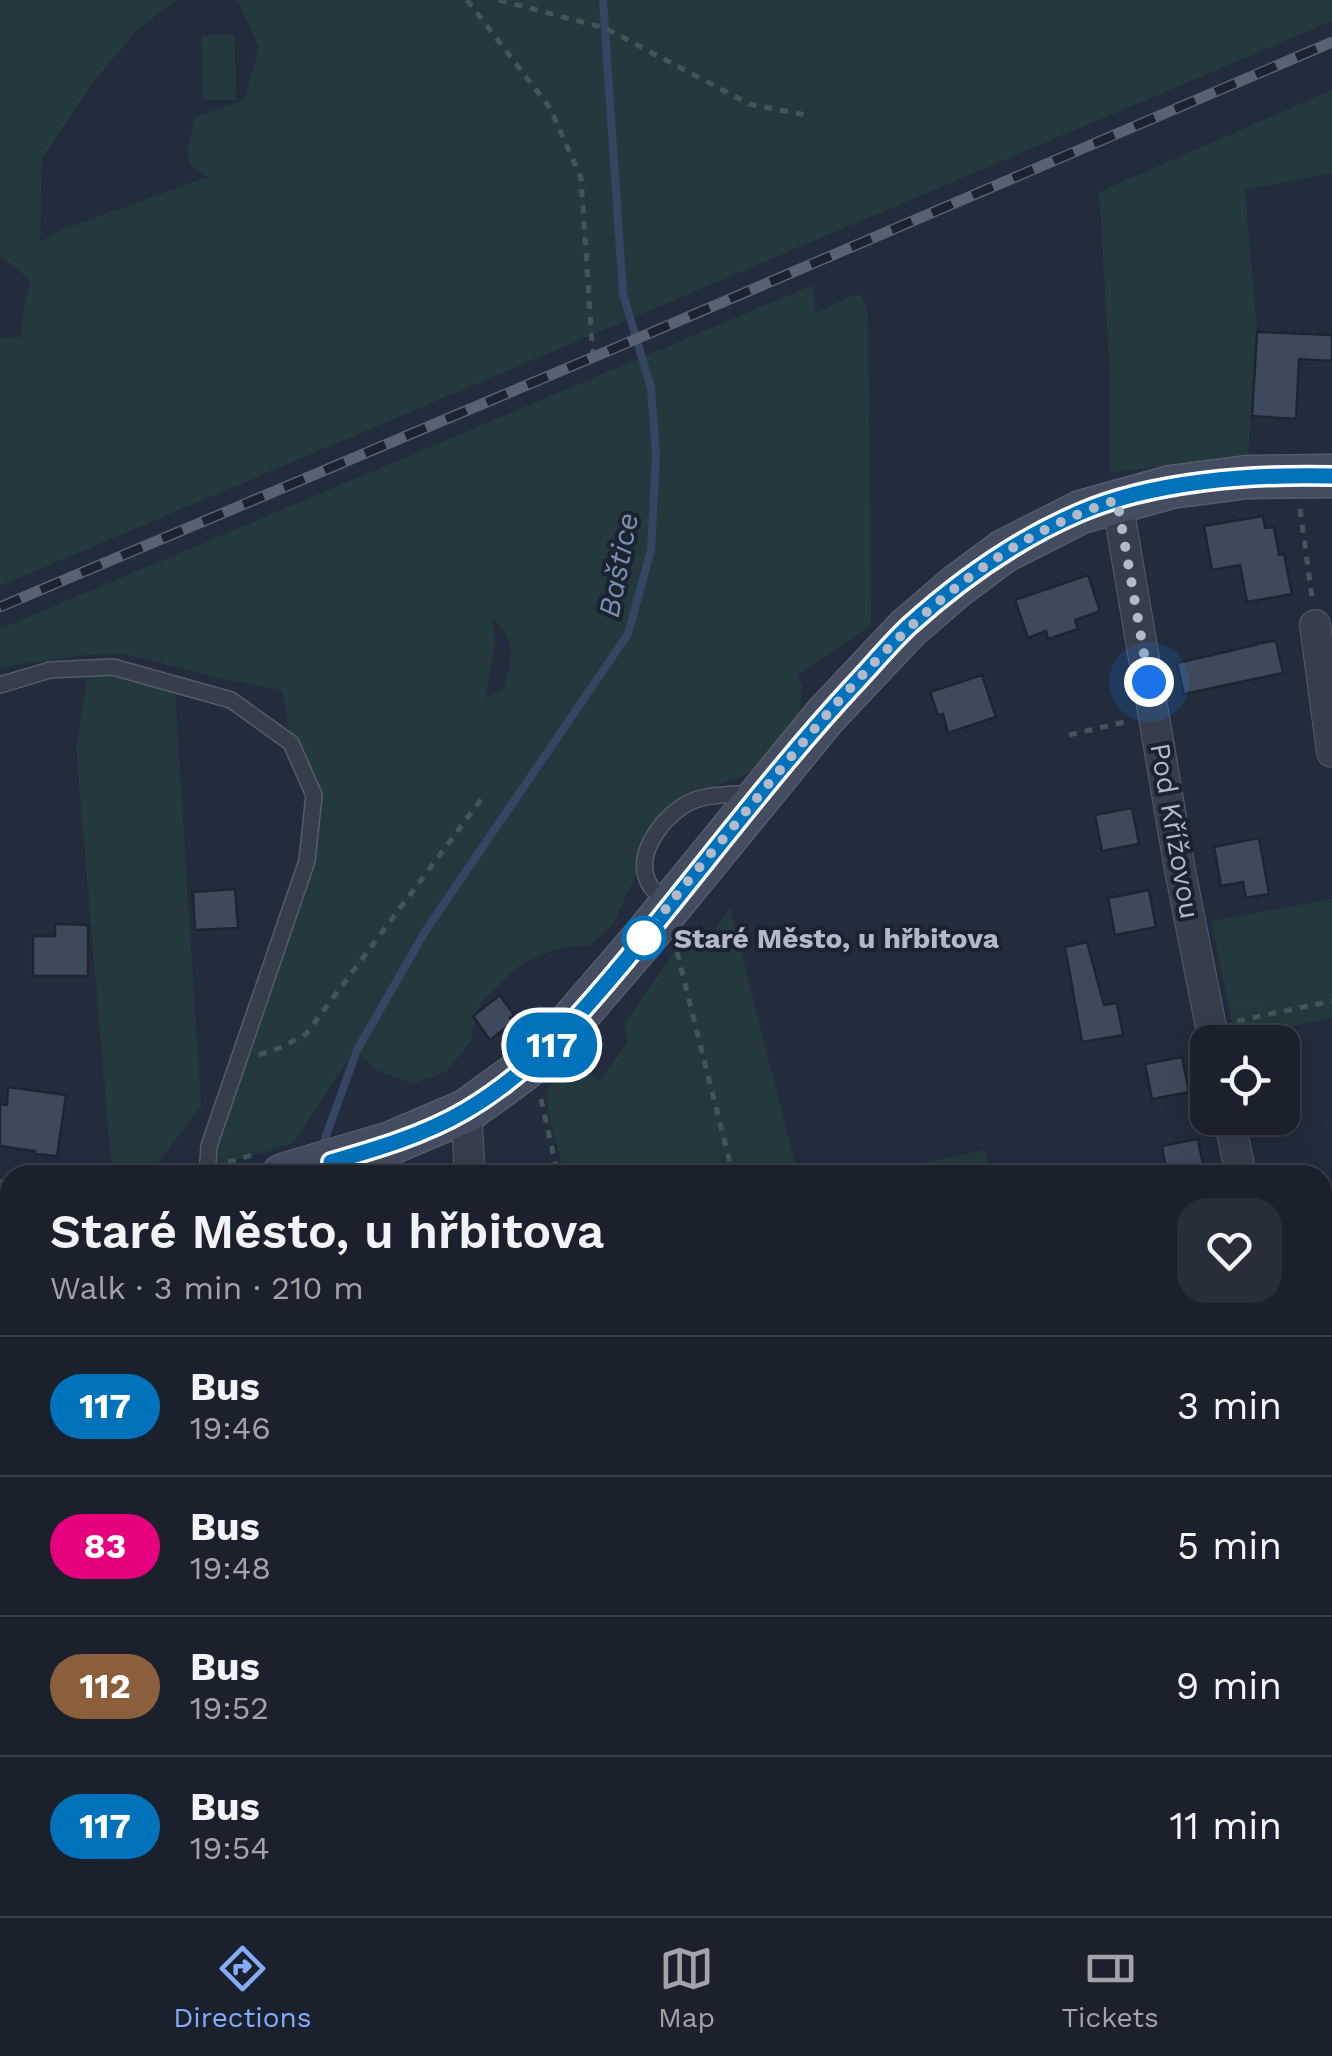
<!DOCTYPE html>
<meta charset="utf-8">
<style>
:root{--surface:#1a212d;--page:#272e39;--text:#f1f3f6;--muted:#9fa3aa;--line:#383e49;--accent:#85abf9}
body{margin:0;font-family:"Work Sans",sans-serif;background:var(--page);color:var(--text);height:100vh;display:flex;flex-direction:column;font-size:38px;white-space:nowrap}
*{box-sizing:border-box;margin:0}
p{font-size:32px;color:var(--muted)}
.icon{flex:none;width:55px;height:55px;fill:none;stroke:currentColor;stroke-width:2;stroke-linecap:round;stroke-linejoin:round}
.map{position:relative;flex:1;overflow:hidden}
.sheet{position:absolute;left:0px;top:1165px;width:1332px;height:752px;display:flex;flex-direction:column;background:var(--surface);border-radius:30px 30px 0 0;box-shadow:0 5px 25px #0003,0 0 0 2px var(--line)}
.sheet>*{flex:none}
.badge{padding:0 20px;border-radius:32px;font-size:35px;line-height:65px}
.buttons{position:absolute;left:1190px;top:1025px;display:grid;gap:20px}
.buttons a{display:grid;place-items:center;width:110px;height:110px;border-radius:20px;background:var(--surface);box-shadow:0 5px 25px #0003,0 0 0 2px var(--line);font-size:50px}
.you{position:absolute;width:50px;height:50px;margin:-25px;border:8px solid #fff;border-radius:50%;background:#1a73e8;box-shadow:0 0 0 15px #1a73e833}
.map>.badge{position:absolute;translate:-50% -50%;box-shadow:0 0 0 5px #fff}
.round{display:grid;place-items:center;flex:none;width:105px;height:105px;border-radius:30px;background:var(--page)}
.summary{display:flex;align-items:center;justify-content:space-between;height:170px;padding:0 50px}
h1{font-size:48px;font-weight:600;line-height:75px}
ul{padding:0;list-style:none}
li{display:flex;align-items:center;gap:30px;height:140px;padding:0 50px;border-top:2px solid var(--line)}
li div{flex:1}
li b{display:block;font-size:38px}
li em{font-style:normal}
li .badge{min-width:110px;font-weight:700;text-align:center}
.tabs{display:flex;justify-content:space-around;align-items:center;height:140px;border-top:2px solid var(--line);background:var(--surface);font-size:28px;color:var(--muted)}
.tabs a{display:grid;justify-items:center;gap:5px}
.tabs .selected{color:var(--accent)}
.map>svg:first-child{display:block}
.green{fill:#24393d;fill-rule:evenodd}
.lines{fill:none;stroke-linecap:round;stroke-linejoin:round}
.stream{stroke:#354663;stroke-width:8}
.building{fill:#3e4a5b;stroke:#1d2533;stroke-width:2.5}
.lane-casing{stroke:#545c6a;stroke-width:18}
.street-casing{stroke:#545c6a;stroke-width:32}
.secondary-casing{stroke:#545c6a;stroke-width:45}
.path{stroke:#42565a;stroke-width:5;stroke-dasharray:8 8;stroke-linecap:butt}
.lane{stroke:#363e4c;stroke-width:15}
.street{stroke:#363e4c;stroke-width:30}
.secondary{stroke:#444d5f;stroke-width:42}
.rail-casing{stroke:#586273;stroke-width:11}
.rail{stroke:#1b2331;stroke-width:8;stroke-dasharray:22;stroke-linecap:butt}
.line-casing{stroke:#fff;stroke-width:22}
.line{stroke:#0072bc;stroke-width:15}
.walk{stroke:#b2b9c8;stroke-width:10;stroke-dasharray:0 18}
.stop-dot{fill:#fff;stroke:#0072bc;stroke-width:5}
.labels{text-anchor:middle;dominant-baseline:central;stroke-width:8;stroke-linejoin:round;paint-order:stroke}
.street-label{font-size:28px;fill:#b2b9c8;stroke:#1b2331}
.stop-label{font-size:28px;font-weight:bold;fill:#b2b9c8;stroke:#1b2331;text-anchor:start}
.water-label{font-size:30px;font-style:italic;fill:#798eb0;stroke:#1b2331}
</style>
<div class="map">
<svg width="1332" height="1916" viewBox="0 0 1332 1916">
<rect width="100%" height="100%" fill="#222c3c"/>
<g class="green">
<polygon points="0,0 177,0 137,30 91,85 42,158 40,242 61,230 208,177 190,165 187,151 195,117 244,100 259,47 238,2 235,0 1332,0 1332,21 0,586 0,338 21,337 22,320 30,280 0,256"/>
<polygon points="202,35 235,35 236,100 203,100"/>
<polygon points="1332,90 1332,173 1245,190 1257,332 1248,454 1110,473 1110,374 1099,192"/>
<path d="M813 285 815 314 851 296 861 295 868 309 871 626 797 675 802 686 800 719 763 767 683 799 648 834 638 855 635 877 613 924 591 945 555 949 521 964 481 1002 473 1026 472 1040 447 1071 413 1084 376 1070 354 1050 294 1143 208 1169 307 861 314 795 291 743 282 690 226 680 125 654 86 655 15 665 0 669V629ZM492 617C517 642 512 657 504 689L485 698 495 646Z"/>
<polygon points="88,671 175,691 201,1106 151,1172 112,1175 76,749"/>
<polygon points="1332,899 1332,1018 1235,1038 1211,921"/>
<path d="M730 908 798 1175H565C561 1159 545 1108 547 1094 548 1084 561 1076 568 1070L586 1072 599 1081 628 1042 624 1024 676 950 697 925 711 934Z"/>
<polygon points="985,1150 990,1175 862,1175"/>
<polygon points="1332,1508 1332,1618 1322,1520 1323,1511"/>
<polygon points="10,1575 10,1661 0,1664 0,1576"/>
<polygon points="78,1908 153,1908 153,1916 80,1916"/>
</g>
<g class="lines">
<g class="stream">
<polyline points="322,1147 357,1050 426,930 628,634 651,550 656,455 651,388 623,294 603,0"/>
<polyline points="0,1565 10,1563"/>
</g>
</g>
<g class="building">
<polygon points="1257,332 1332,335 1332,361 1299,359 1296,419 1252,416"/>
<polygon points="1263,516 1265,528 1274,527 1279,555 1284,554 1292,594 1247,602 1240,565 1212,570 1204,526"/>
<polygon points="1088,575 1100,611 1075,620 1078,629 1048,639 1046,631 1028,638 1015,600"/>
<polygon points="1276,641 1283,673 1184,694 1177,663 1255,645 1254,644"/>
<polygon points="982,675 996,717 948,733 943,714 938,715 930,692"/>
<polygon points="1132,808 1139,844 1102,851 1095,815"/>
<polygon points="1259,838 1269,894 1246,898 1243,882 1221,886 1214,847"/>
<polygon points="235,889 238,928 195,930 193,892"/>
<polygon points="1149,890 1156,927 1115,935 1108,898"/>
<polygon points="55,924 88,925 88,976 33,976 33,936 55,936"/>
<polygon points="1087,942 1104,1005 1117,1003 1123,1035 1082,1042 1065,947"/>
<polygon points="500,995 514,1015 510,1018 513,1022 490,1040 473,1016"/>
<polygon points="1182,1057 1189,1092 1152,1099 1145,1064"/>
<polygon points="8,1087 66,1095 57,1156 35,1154 35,1151 0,1146 0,1104 7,1105"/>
<polygon points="1198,1139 1205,1175 1167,1175 1162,1146"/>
</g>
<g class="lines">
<g class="lane-casing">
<g id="lane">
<polyline points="0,685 50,670 113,667 231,700 291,743 314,795 307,861 209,1146 207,1175"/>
<path d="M669 902C664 898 655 892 651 887 632 858 659 822 683 806 702 793 731 795 753 793"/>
</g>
</g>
<g class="street-casing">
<g id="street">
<polyline points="1117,500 1180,870 1214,1042"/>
<polyline points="1315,625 1332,752"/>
<polyline points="466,1111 470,1175"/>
<polyline points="1229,1118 1241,1175"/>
<polyline points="1322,1674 1332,1741"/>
<polyline points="286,1916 290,1908"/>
</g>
</g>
<g class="secondary-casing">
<g id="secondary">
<polyline points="283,1175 391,1143 466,1111 520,1072 549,1048 643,939 826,715 908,628 957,586 1004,551 1081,512 1171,487 1247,477 1332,476"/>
<polyline points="0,1202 10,1203"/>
</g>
</g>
<g class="path">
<polyline points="467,0 550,108 581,178 593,358"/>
<polyline points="499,0 605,28 749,104 806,115"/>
<polyline points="1300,509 1312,597"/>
<polyline points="1069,735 1129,721"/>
<polyline points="677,952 733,1175"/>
<polyline points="1237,1021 1332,1001"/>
<polyline points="259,1055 282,1047 306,1034 486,793"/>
<polyline points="541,1099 558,1175"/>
<polyline points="228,1162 256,1154"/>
<polyline points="107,1908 110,1916"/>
</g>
<use href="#lane" class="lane"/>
<use href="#street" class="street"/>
<use href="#secondary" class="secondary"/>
<g class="rail-casing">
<polyline id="rail" points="0,607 615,348 1332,42"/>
</g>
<use href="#rail" class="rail"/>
</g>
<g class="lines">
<g class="line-casing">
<path id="line" d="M331 1162C376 1149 424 1135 465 1111 541 1067 594 998 649 932 716 850 780 765 852 687 871 667 889 645 909 626 960 580 1016 540 1079 513 1153 481 1252 474 1332 476"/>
</g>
<use href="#line" class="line"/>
<path class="walk" d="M644 938C675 895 720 843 757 798 859 674 960 550 1117 500L1149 682"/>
</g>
<circle class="stop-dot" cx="644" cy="938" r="20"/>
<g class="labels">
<g class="street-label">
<text transform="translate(1175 831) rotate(80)">Pod Křížovou</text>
</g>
<g class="stop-label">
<text x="674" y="938">Staré Město, u hřbitova</text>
</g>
<g class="water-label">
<text transform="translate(618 565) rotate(-79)">Baštice</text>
</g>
</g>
</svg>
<div class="buttons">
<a><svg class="icon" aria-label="locate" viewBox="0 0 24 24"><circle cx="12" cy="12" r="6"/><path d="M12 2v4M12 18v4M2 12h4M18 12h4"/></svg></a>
</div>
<div class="you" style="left:1149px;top:682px"></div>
<b class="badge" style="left:552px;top:1045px;background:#0072bc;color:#fff">117</b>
<section class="sheet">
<div class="summary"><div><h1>Staré Město, u hřbitova</h1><p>Walk · 3 min · 210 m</p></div><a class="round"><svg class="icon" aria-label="heart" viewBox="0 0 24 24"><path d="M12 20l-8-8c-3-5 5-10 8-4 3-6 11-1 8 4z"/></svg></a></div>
<ul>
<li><span class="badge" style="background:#0072bc;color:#fff">117</span><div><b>Bus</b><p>19:46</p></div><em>3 min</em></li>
<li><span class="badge" style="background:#e6007e;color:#fff">83</span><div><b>Bus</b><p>19:48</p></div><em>5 min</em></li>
<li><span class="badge" style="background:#8b5e3c;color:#fff">112</span><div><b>Bus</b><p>19:52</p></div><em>9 min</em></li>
<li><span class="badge" style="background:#0072bc;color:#fff">117</span><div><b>Bus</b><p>19:54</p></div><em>11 min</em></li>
</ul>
</section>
</div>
<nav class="tabs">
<a class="selected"><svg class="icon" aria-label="directions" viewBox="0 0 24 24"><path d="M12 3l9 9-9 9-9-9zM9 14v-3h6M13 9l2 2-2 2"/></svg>Directions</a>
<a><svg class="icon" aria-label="map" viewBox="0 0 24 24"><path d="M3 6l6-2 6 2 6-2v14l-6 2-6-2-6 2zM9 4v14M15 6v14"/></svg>Map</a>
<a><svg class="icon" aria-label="tickets" viewBox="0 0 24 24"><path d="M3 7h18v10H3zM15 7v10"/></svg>Tickets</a>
</nav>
